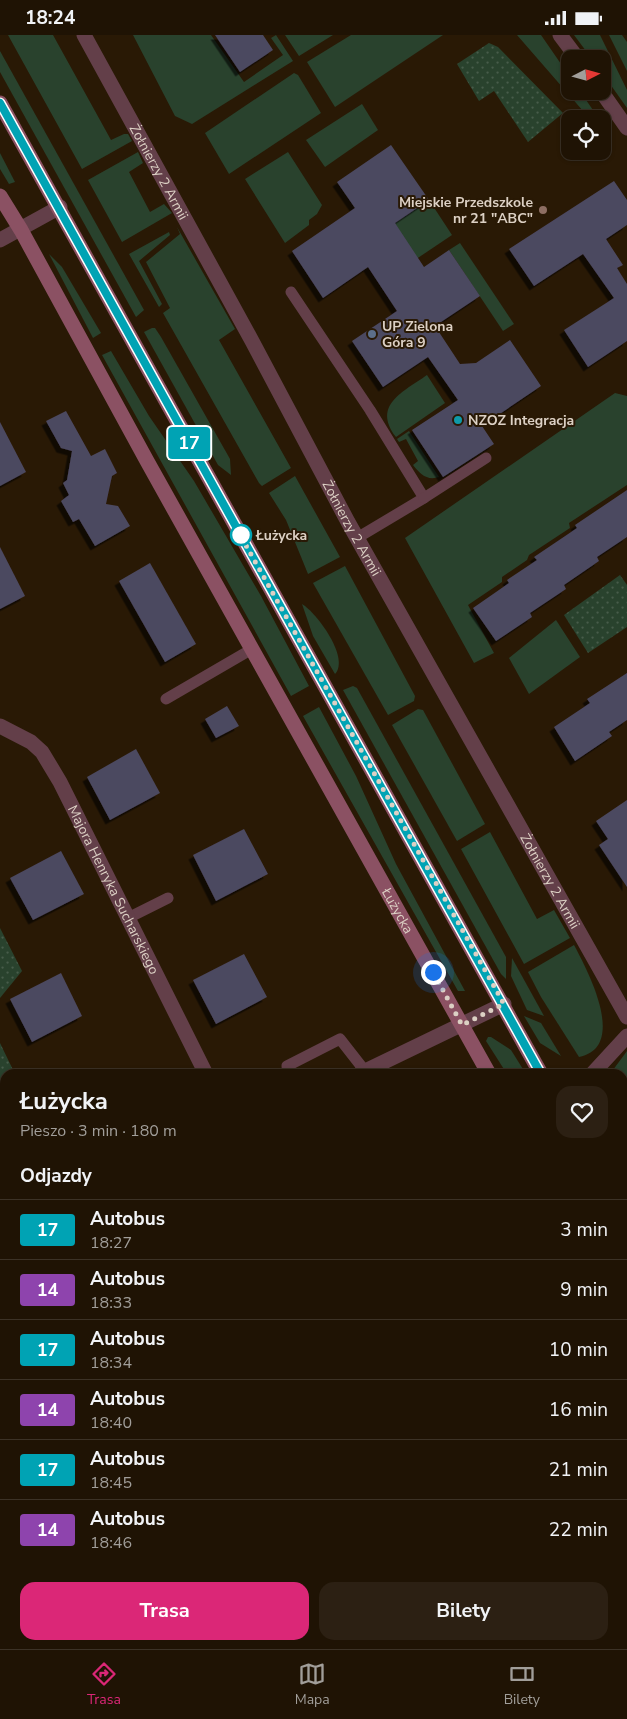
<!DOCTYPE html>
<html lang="pl">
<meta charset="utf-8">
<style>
:root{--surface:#1f1304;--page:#2c2013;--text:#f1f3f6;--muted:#a19e9a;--line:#3c3226;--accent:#db2777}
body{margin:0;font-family:"Nunito Sans",sans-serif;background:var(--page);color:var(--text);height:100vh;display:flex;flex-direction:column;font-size:19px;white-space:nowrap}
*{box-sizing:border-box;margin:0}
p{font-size:16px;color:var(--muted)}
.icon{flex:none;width:28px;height:28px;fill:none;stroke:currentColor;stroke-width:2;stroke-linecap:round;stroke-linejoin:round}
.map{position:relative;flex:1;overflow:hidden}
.drawer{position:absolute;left:0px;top:1034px;width:628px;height:581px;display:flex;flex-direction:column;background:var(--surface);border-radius:15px 15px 0 0;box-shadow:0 1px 4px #0004,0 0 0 1px var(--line)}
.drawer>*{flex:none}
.badge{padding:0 10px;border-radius:4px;font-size:18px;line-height:32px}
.needle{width:32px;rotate:84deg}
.fabs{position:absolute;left:561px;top:15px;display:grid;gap:10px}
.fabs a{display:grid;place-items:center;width:50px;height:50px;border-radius:10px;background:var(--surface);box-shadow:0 1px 4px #0004,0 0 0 1px var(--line);font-size:25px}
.you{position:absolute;width:25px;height:25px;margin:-12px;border:4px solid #fff;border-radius:50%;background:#1a73e8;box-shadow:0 0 0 8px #1a73e833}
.map>.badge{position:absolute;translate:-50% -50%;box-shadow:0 0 0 2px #fff}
h2{padding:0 20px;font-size:19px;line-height:45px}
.round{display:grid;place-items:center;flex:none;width:52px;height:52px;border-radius:15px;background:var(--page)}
.summary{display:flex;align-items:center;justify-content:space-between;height:85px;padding:0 20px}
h1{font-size:24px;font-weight:700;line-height:38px}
.primary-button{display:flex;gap:10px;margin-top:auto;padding:10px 20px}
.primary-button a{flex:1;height:58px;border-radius:15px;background:var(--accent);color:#fff;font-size:20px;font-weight:700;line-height:58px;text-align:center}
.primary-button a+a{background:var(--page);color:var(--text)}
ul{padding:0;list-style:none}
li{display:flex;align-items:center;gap:15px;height:60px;padding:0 20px;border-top:1px solid var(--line)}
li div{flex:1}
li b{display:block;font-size:19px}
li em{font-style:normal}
li .badge{min-width:55px;font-weight:700;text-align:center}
.status{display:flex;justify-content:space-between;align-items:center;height:35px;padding:0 25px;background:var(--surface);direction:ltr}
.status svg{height:14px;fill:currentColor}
.tabs{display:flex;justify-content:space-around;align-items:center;height:70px;border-top:1px solid var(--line);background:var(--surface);font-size:14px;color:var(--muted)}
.tabs a{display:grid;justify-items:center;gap:2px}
.tabs .active{color:var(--accent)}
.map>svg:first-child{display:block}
.grass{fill:#29422d}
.park{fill:url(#park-dots)}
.building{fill:#4c4860;filter:url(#shadow)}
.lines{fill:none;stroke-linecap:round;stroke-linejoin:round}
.service{stroke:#633f49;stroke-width:11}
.minor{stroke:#633f49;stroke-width:15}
.secondary{stroke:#8b5163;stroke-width:15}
.line-casing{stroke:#fff;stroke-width:11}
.line{stroke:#00a3b4;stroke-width:8}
.walk{stroke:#dcd0c4;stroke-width:5;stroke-dasharray:0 9}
.education-dot{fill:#8d6e63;stroke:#291905;stroke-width:2}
.service-dot{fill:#5c6f8a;stroke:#291905;stroke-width:2}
.culture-dot{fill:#0f9aa8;stroke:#291905;stroke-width:2}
.stop-dot{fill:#fff;stroke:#00a3b4;stroke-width:2.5}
.labels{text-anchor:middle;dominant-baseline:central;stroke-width:4;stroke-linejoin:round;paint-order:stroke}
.street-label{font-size:14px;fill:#dcd0c4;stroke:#291905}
.poi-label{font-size:14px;font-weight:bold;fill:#dcd0c4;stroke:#291905;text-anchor:start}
.stop-label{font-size:14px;font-weight:bold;fill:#dcd0c4;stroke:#291905;text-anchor:start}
</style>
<div class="status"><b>18:24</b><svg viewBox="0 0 49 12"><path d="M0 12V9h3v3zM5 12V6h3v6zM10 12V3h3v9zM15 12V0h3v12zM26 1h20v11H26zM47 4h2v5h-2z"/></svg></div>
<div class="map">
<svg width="627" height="1614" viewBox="0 0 627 1614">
<defs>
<pattern id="park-dots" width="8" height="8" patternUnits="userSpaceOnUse" patternTransform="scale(1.25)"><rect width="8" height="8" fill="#29422d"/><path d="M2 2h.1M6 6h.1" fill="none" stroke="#475c4a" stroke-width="1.8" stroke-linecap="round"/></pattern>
<filter id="shadow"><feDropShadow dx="-4.5" dy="4.5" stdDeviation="0" flood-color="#0009"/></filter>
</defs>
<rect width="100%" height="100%" fill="#291905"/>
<g class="grass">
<polygon points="8,0 53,0 111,105 124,99 128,99 132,106 82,134"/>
<polygon points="133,0 211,0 244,47 283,20 271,3 276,0 293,26 192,89 175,81"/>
<polygon points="285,0 333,0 299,21"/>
<polygon points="351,0 443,0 335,72 307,27"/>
<polygon points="517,0 541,0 570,42 570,56 580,56 599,84 590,84"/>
<polygon points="574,0 600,0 627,55 627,73 603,39 602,24 592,24"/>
<polygon points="609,0 622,0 627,7 627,36"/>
<polygon points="0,16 144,275 136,282 0,37"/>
<polygon points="294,38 298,40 321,78 229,139 205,98"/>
<polygon points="362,69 378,95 325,132 306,105"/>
<polygon points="138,117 143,128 129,137 150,177 164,169 172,178 122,207 88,145"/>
<polygon points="288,117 322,170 317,179 309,185 309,190 285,208 245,144"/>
<polygon points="0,118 15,147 9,149 0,134"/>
<polygon points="429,165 452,200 397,237 374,202"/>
<polygon points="177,192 235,294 219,305 291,433 262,451 259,448 163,278 170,273 146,227 180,199"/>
<polygon points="169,197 170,200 139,226 162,269 159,272 129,219"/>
<polygon points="460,208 514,289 503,296 449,215"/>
<polygon points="49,219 62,232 101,298 93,303"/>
<polygon points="152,293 155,293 161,302 230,424 231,440 218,430 144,297"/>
<polygon points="111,316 149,381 194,446 261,561 309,651 291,661 102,320"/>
<path d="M427 340 445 368 396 402C372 370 403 357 427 340Z"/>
<polygon points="615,358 627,361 627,450 569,488 570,493 529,520 527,525 502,542 502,547 468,570 494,618 474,628 405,503"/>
<path d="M409 396 439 442C427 446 420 439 413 430L418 426 406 404 399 407 397 404Z"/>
<polygon points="295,441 340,522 308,539 286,485 269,458"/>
<polygon points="345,531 415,661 414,666 388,680 313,548"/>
<path d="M302 569C317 578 350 623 335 639L313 601Z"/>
<polygon points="556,585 580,622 529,659 509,623"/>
<polygon points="353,651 357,653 506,922 506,944 501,939 343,655"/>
<polygon points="319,672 356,741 396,829 465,956 458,956 303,681"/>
<polygon points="418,674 423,675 485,789 457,806 392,690"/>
<polygon points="490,797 537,884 554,875 570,903 524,929 461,814"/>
<path d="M574 910C590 940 627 1012 579 1022L541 962 528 937Z"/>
<polygon points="512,923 544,981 527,975 511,941"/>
<polygon points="524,981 541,988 561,1021 540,1008"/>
<polygon points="488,1002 491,1002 511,1015 526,1039 507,1039 486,1006"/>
<polygon points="627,1016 627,1099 626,1108 623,1109 622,1039 610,1039"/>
<polygon points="623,1355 627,1363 627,1574 623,1588"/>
<polygon points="512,1610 616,1610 614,1614 511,1614"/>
</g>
<g class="park">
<polygon points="489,8 498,12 563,78 528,107 494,56 479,66 457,29"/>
<polygon points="620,540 627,550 627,592 588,618 564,580"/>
<polygon points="0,893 22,936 0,963"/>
<polygon points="0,1008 15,1039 5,1039 5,1136 0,1139"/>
<polygon points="256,1610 327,1610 329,1614 248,1614"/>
</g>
<g class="building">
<polygon points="215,0 263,0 273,15 240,37"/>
<polygon points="391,110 429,165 395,188 424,232 449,215 480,261 435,291 460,329 476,328 510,305 541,351 482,391 494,409 443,442 412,395 458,365 428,322 383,352 352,306 397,276 368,232 323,263 292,216 355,173 337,147"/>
<polygon points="614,146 627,165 627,190 606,204 623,230 617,233 627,249 627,306 588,332 564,295 614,263 583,219 534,251 509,214"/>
<polygon points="66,376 91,421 105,414 117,438 112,441 106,469 118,471 130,491 95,511 79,484 73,487 61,466 69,460 63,448 67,445 72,416 61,413 46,386"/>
<polygon points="0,387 26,437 0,451"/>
<polygon points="627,455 627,502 597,522 599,526 564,550 566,554 530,578 532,582 496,606 473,573 509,548 507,545 537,525 534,522 577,493 575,490"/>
<polygon points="0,512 25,561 0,574"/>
<polygon points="150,528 196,609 165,627 119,546"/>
<polygon points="627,638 627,685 609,697 612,701 575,726 554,692 590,668 587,664"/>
<polygon points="227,671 239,691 216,703 205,684"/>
<polygon points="136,714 160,758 110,785 87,742"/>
<polygon points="627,765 627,852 599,810 608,804 596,786"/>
<polygon points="244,794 268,839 216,866 193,820"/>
<polygon points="61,816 84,859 33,885 10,843"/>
<polygon points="244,919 267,962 216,989 193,945"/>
<polygon points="61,938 82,981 32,1007 10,964"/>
</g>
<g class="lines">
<g class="service">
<polyline points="291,257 370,375 424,463 357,503"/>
<polyline points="424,463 486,423"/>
<polyline points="166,664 252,614"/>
<polyline points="128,883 168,863"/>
<polyline points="288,1039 287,1031 340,1004 365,1036"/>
</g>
<g class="minor">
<path id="s1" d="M84 0 252 306 348 487 627 982"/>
<polyline points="560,0 578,24"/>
<polyline points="601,56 627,93"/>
<polyline points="0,205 60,172"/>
<path id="s2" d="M0 691 31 707 42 717 60 747 206 1039"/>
<polyline points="359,1039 504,969"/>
<polyline points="592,1039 627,1001"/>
<polyline points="0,1434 5,1431"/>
<polyline points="473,1610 474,1614"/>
<polyline points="98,1614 99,1610"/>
</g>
<g class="secondary">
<polyline points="0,68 541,1039"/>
<path id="s3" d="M0 161 21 195 147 426 489 1039"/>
<polyline points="622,1185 627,1193"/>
<polyline points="622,1277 627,1285"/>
</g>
</g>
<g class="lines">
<g class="line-casing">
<polyline id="line" points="0,68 541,1039"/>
</g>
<use href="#line" class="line"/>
<polyline class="walk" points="241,500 239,498 504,969 462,990 433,937"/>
</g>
<circle class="education-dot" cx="543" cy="175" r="5"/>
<circle class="service-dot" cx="372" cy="299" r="5"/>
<circle class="culture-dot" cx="458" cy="385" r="5"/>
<circle class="stop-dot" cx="241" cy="500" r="10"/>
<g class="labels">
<g class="street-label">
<text stroke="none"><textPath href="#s1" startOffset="156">Żołnierzy 2 Armii</textPath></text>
<text stroke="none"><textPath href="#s1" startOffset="561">Żołnierzy 2 Armii</textPath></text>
<text stroke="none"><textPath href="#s1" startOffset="966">Żołnierzy 2 Armii</textPath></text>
<text stroke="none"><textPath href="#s2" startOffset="205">Majora Henryka Sucharskiego</textPath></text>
<text stroke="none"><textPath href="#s3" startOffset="818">Łużycka</textPath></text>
</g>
<g class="poi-label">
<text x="533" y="167" text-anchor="end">Miejskie Przedszkole<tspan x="533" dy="16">nr 21 "ABC"</tspan></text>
<text x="382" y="291">UP Zielona<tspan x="382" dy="16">Góra 9</tspan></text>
<text x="468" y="385">NZOZ Integracja</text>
</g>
<g class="stop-label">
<text x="256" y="500">Łużycka</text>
</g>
</g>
</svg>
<div class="fabs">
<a><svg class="needle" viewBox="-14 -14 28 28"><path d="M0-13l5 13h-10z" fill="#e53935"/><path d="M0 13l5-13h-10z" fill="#a19e9a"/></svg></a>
<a><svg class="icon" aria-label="locate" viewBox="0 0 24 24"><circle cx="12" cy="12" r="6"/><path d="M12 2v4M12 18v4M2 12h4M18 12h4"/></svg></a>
</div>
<div class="you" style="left:433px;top:937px"></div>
<b class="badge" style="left:189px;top:408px;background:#00a3b4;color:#fff">17</b>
<section class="drawer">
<div class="summary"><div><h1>Łużycka</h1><p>Pieszo · 3 min · 180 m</p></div><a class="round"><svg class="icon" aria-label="heart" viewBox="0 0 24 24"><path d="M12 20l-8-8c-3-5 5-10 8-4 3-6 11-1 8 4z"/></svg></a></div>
<h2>Odjazdy</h2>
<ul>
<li><span class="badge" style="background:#00a3b4;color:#fff">17</span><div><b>Autobus</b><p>18:27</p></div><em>3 min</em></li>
<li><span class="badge" style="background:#8e44ad;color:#fff">14</span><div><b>Autobus</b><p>18:33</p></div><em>9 min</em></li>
<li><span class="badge" style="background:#00a3b4;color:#fff">17</span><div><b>Autobus</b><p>18:34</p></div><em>10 min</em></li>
<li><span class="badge" style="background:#8e44ad;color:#fff">14</span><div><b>Autobus</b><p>18:40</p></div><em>16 min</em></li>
<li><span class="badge" style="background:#00a3b4;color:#fff">17</span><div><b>Autobus</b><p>18:45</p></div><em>21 min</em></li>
<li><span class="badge" style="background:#8e44ad;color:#fff">14</span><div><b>Autobus</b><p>18:46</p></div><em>22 min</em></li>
</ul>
<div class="primary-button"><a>Trasa</a><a>Bilety</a></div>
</section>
</div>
<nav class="tabs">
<a class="active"><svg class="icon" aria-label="directions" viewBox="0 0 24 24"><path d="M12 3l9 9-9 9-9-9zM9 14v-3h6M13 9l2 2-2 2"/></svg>Trasa</a>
<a><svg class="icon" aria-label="map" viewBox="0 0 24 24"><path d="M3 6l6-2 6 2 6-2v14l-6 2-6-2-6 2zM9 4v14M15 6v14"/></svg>Mapa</a>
<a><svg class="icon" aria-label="tickets" viewBox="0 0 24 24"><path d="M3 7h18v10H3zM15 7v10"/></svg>Bilety</a>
</nav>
